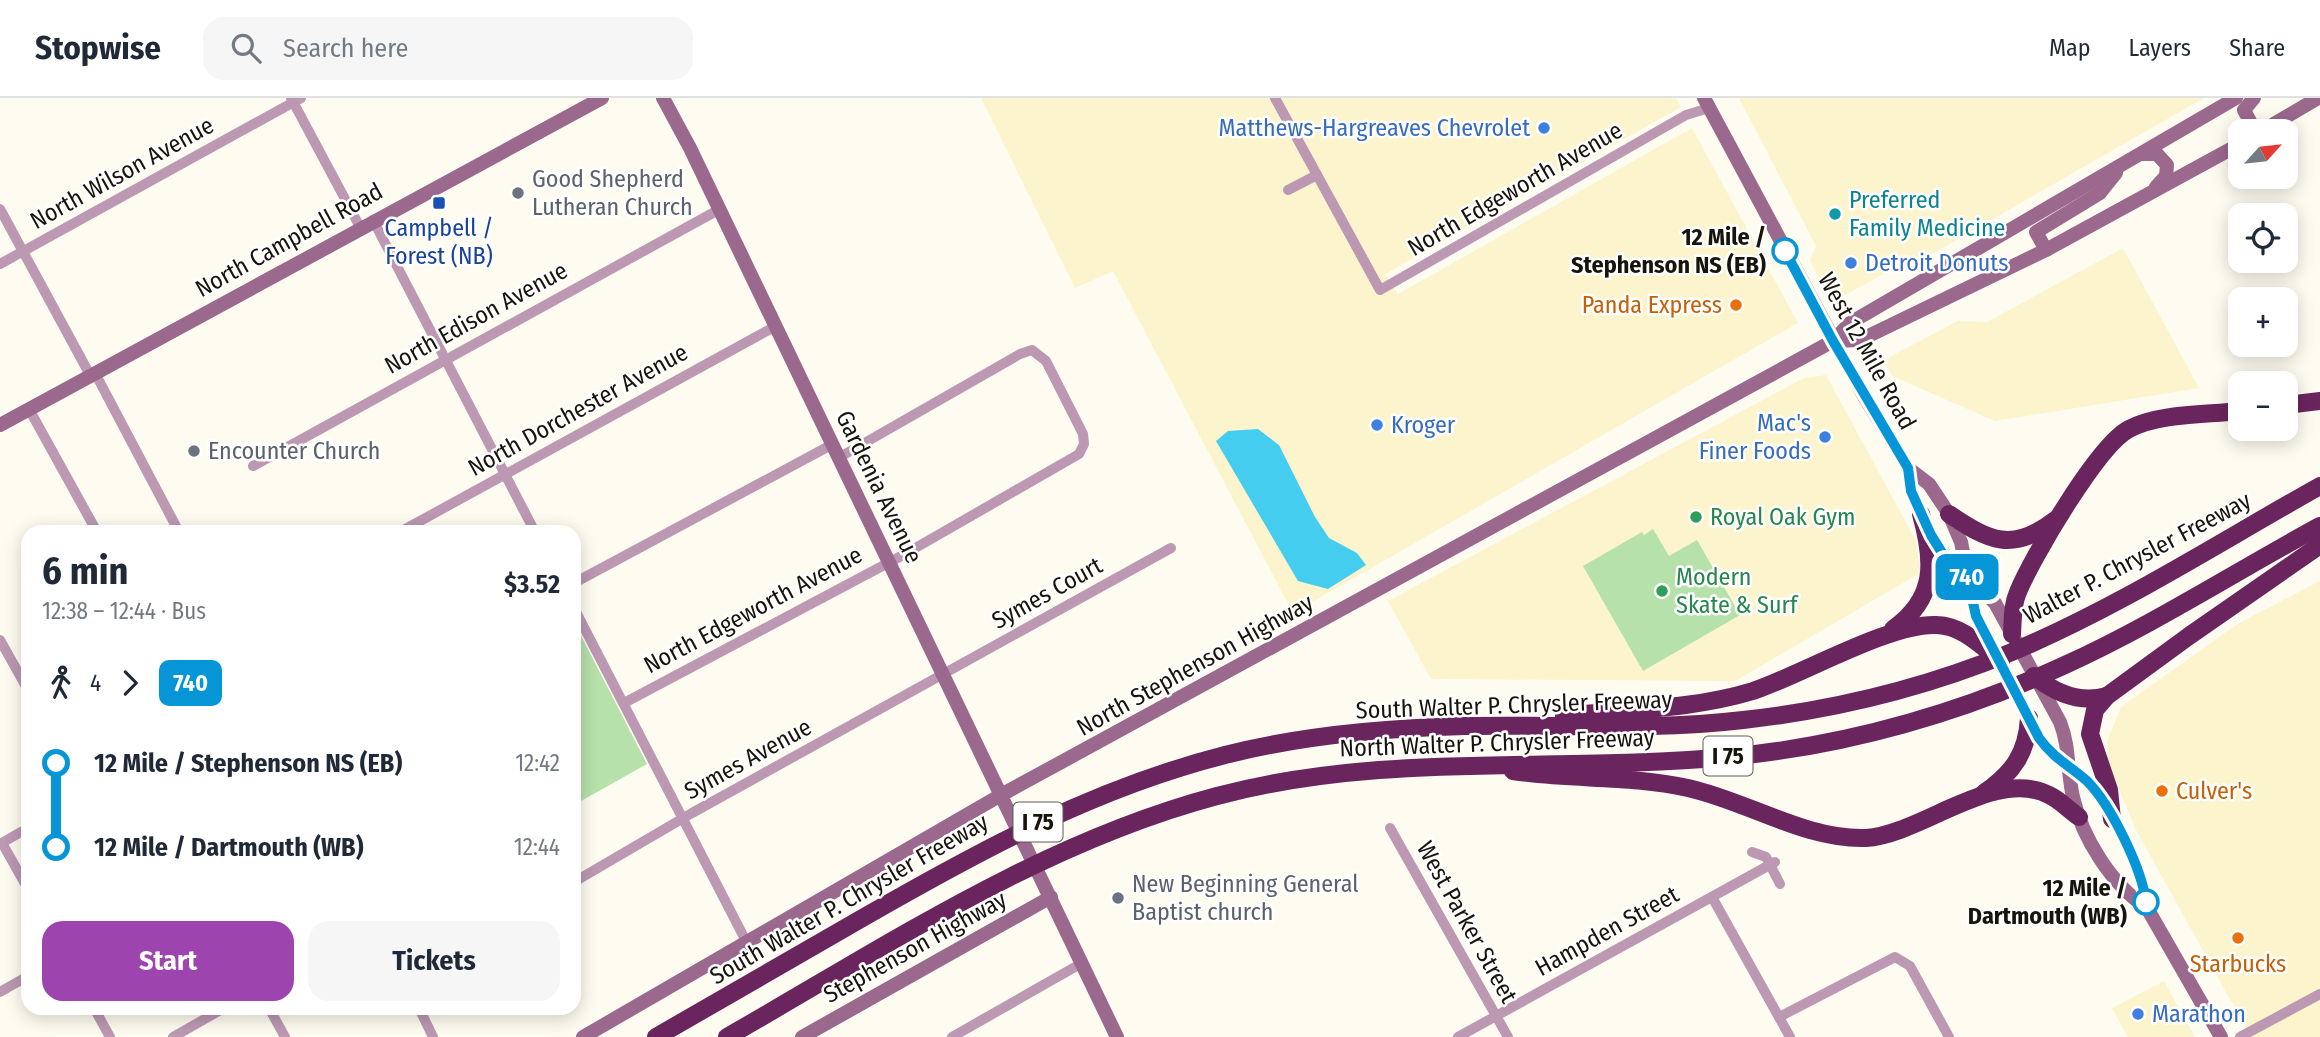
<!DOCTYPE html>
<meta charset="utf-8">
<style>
:root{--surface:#fff;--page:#f6f6f7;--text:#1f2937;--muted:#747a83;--line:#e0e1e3;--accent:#9e44af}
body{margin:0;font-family:"Fira Sans Condensed",sans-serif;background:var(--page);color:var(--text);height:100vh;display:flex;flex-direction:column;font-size:26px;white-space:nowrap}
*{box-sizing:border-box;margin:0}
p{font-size:23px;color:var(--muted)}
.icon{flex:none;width:38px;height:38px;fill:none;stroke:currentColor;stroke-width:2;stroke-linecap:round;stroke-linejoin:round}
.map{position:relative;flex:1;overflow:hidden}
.drawer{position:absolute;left:21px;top:427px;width:560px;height:490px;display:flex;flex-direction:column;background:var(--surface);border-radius:21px;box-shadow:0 4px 18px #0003}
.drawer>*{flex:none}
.badge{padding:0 14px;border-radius:10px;font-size:24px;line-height:46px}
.needle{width:46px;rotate:63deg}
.tools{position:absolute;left:2228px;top:21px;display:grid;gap:14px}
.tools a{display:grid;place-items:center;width:70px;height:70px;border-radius:14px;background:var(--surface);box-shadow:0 4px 18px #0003;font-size:35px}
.map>.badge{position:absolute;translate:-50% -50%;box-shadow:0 0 0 4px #fff}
.legs{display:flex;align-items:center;gap:10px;height:77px;padding:0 21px;font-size:23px}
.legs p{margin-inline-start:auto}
.head{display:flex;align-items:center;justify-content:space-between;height:119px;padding:0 21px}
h1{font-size:38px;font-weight:700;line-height:52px}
.cta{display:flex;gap:14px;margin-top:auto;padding:14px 21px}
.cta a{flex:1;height:80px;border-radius:21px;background:var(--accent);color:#fff;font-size:28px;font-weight:700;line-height:80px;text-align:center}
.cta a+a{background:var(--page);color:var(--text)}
ul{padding:0 21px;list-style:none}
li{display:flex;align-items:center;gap:24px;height:84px;font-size:26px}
li i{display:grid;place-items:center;width:10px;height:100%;margin:0 9px;background:currentColor}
li i::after{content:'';width:18px;height:18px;margin:-9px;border:5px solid;border-radius:50%;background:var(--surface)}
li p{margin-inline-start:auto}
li:first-child i{background:linear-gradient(#0000 50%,currentColor 0)}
li:last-child i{background:linear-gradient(currentColor 50%,#0000 0)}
header{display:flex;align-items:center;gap:42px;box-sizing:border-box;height:98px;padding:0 35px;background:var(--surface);border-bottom:2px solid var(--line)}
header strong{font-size:33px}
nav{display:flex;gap:38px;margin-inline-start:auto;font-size:24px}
.search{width:490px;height:63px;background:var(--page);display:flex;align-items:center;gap:18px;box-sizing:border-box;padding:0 24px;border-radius:21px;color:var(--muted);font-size:26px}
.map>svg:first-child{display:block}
.built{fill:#fbf4cd}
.green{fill:#b7e1ab}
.water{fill:#45cdef}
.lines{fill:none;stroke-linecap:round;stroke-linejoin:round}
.street{stroke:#bc98b2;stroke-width:10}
.secondary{stroke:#9b688e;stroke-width:14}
.highway{stroke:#6b255e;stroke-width:18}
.line-1-casing{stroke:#fff;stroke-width:16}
.line-1{stroke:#0696d7;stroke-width:10}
.shop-dot{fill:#3f7fe0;stroke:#fff;stroke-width:2.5}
.worship-dot{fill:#6b7280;stroke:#fff;stroke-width:2.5}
.transit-dot{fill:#1a4fb4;stroke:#fff;stroke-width:2.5}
.culture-dot{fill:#0f9aa8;stroke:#fff;stroke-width:2.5}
.stop-1-dot{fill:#fff;stroke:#0696d7;stroke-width:3.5}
.food-dot{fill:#e8710a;stroke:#fff;stroke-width:2.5}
.leisure-dot{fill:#2e9e5b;stroke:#fff;stroke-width:2.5}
.labels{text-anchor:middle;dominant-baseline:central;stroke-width:5;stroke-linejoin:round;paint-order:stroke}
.shield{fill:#fff;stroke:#5d5b54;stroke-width:2}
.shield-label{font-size:23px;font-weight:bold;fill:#17150b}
.shop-label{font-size:24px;fill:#366cbe;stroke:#fff;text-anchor:start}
.street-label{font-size:24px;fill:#17150b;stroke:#fff}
.worship-label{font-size:24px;fill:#5b616d;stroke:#fff;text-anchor:start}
.culture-label{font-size:24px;fill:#0d838f;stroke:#fff;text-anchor:start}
.transit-label{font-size:24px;fill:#164399;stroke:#fff}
.stop-label{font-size:24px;font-weight:bold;fill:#17150b;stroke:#fff;text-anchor:end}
.food-label{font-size:24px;fill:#c56008;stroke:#fff;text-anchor:end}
.leisure-label{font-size:24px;fill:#27864d;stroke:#fff;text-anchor:start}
</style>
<header>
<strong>Stopwise</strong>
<div class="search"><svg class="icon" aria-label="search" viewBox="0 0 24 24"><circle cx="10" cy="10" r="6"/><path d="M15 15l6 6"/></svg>Search here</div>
<nav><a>Map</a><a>Layers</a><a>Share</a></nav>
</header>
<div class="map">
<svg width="2320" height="939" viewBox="0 0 2320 939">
<rect width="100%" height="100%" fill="#fefcf0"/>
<g class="built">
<polygon points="981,0 1676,0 1681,9 1385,176 1398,196 1692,30 1798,225 1293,515 1113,173 1075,190"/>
<polygon points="1739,0 2204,0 1930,157 1901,166 1833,204 1810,163 1816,148"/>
<polygon points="2123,150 2199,290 1995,323 1892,278 1884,262 1958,223 1987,224"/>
<polygon points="1826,277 1916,443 1920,475 1735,583 1431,581 1388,503 1804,280"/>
<polygon points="2320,483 2320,939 2251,939 2135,730 2108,664 2107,644 2121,609 2239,525"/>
<polygon points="2164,883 2195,939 2128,939 2112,910"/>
</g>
<g class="green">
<polygon points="1653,431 1669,458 1697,442 1740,517 1643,573 1583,468 1642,434 1644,437"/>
<polygon points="574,524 647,666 574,707"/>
</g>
<polygon class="water" points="1258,331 1279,347 1315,419 1329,440 1357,455 1366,467 1328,491 1298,483 1216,343 1228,333"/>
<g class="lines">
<g class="street">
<polyline points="291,0 360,129"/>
<polyline points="1275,0 1380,192 1686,17 1709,10"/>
<polyline points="1288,92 1317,77"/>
<polyline points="0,111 90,277"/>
<polyline points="373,122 535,434"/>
<polyline points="0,166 301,0"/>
<polyline points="95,275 179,434"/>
<polyline points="29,311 97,434"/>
<polyline points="253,368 720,111"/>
<polyline points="400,434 776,228"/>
<polyline points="574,485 833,346"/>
<polyline points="574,510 747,845"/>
<polyline points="0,542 28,592"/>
<polyline points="624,605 905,456 1079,356 1084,346 1083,336 1046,263 1032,252 1020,256 840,359"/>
<polyline points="1390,730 1508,939"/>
<polyline points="2,745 28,791"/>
<polyline points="0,746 28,730"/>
<polyline points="1752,754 1766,759 1780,786"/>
<polyline points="574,784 692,715 1171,450"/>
<polyline points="1712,799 1790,939"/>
<polyline points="0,894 28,878"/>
<polyline points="94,910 110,939"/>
<polyline points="269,910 285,939"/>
<polyline points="419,910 433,939"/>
<polyline points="1779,919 1895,859 1910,868 1949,939"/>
<polyline points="173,939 224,910"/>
<polyline points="952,939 1082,865"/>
<polyline points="1458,939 1775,764"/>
<polyline points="2240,939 2320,896"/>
</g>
<g class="secondary">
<polyline points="663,0 690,50 1117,939"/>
<path d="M1704 0 1864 298 1908 370 1929 386 1949 416 1961 444 1976 518 2039 640C2053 660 2070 668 2087 683 2114 709 2142 773 2147 810L2221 939"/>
<polyline points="2254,0 2244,12 2255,33"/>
<polyline points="2262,33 2318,0"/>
<polyline points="2141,56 2157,56 2167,67 2166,78 2156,89"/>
<polyline points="2046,152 2036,134 2100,95 2116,75"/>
<polyline points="1833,243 1860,242 2046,152 2240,46"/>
<polyline points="0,327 602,0"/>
<path d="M1908 370 1911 393 1938 450 1995 505 2060 624C2070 649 2067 674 2073 699 2082 740 2112 787 2147 810"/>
<polyline points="583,939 1001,697 1833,243 1850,225 2236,0"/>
<polyline points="802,939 1051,799"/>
</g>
<g class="highway">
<polyline points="2286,307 2320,303"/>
<path d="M1949 416C1989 443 2013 455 2055 422"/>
<path d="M1893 531C1937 500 1934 463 1921 416"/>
<path d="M2012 536C2013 522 2012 507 2018 494 2032 460 2098 347 2129 331 2160 315 2205 317 2240 313"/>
<path d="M2034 578C2055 595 2079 606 2107 598"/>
<path d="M1564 618C1628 611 1690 612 1753 593 1801 577 1892 524 1937 527 1963 528 1981 548 2001 563"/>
<path d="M1513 673C1571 682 1630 677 1688 690 1747 703 1805 742 1866 740 1920 737 1995 669 2049 697 2060 702 2069 712 2079 719"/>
<path d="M1984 695C2013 675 2027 655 2029 620"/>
<polyline points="2112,721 2109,692 2090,636 2095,612 2107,598 2189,538 2320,447"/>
<path d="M656 939C726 899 796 858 866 818 981 752 1095 690 1225 657 1303 637 1385 630 1465 628 1557 626 1651 633 1743 622 1834 612 1927 589 2012 554 2119 509 2218 445 2320 388"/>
<path d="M727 939C885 849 1040 745 1217 698 1385 653 1557 675 1728 659 1844 648 1958 616 2065 567 2153 527 2235 474 2320 428"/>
</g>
</g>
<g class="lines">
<g class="line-1-casing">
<path id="line-1" d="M1785 153 1833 243 1908 370 1911 393 1931 437 1944 458 1967 477 1976 518 2039 640C2053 660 2070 668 2087 683 2111 707 2142 771 2146 804"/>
</g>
<use href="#line-1" class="line-1"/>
</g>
<g class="shop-dot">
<circle cx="1544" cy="30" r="7"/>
<circle cx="1851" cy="165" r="7"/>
<circle cx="1377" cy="327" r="7"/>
<circle cx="1825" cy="339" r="7"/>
<circle cx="2138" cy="916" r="7"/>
</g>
<g class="worship-dot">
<circle cx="518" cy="95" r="7"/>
<circle cx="194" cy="353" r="7"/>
<circle cx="1118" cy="800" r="7"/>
</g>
<rect class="transit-dot" x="432" y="98" width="14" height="14" rx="3.5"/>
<circle class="culture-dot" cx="1835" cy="116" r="7"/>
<g class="stop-1-dot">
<circle cx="1785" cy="153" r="12"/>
<circle cx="2146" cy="804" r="12"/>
</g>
<g class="food-dot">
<circle cx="1736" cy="207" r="7"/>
<circle cx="2162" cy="693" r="7"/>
<circle cx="2238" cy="840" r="7"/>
</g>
<g class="leisure-dot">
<circle cx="1696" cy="419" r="7"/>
<circle cx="1662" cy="493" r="7"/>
</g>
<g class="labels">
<g class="shield">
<rect x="1703.5" y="638.5" width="49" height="39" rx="5"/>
<rect x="1013.5" y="704.5" width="49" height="39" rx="5"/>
</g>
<g class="shield-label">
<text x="1728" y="658">I 75</text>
<text x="1038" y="724">I 75</text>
</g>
<g class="shop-label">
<text x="1530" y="30" text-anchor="end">Matthews-Hargreaves Chevrolet</text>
<text x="1865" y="165">Detroit Donuts</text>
<text x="1811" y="325" text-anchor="end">Mac's<tspan x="1811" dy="28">Finer Foods</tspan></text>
<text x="1391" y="327">Kroger</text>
<text x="2152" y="916">Marathon</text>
</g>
<g class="street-label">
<text transform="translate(122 75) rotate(-29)">North Wilson Avenue</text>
<text transform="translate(1515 91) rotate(-30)">North Edgeworth Avenue</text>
<text transform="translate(289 142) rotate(-29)">North Campbell Road</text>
<text transform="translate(476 220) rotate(-29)">North Edison Avenue</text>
<text transform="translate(1867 253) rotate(61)">West 12 Mile Road</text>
<text transform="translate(578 312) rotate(-29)">North Dorchester Avenue</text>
<text transform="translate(879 389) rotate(64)">Gardenia Avenue</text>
<text transform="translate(2137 460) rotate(-28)">Walter P. Chrysler Freeway</text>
<text transform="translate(1047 495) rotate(-29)">Symes Court</text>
<text transform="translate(753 512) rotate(-28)">North Edgeworth Avenue</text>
<text transform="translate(1195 567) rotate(-29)">North Stephenson Highway</text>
<text transform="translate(1514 607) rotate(-2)">South Walter P. Chrysler Freeway</text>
<text transform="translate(1497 645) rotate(-2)">North Walter P. Chrysler Freeway</text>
<text transform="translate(748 661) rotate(-29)">Symes Avenue</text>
<text transform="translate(849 801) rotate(-30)">South Walter P. Chrysler Freeway</text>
<text transform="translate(1467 824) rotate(61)">West Parker Street</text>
<text transform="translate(1607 833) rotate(-29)">Hampden Street</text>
<text transform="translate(915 849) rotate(-29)">Stephenson Highway</text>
</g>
<g class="worship-label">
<text x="532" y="81">Good Shepherd<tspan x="532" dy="28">Lutheran Church</tspan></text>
<text x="208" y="353">Encounter Church</text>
<text x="1132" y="786">New Beginning General<tspan x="1132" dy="28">Baptist church</tspan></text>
</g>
<g class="culture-label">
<text x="1849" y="102">Preferred<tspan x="1849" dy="28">Family Medicine</tspan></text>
</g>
<g class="transit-label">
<text x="439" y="130">Campbell /<tspan x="439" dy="28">Forest (NB)</tspan></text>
</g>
<g class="stop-label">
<text x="1766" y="139">12 Mile /<tspan x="1766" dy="28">Stephenson NS (EB)</tspan></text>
<text x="2127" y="790">12 Mile /<tspan x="2127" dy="28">Dartmouth (WB)</tspan></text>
</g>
<g class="food-label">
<text x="1722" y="207">Panda Express</text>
<text x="2176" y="693" text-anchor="start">Culver's</text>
<text x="2238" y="866" text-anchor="middle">Starbucks</text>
</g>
<g class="leisure-label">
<text x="1710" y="419">Royal Oak Gym</text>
<text x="1676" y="479">Modern<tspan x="1676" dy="28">Skate &amp; Surf</tspan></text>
</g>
</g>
</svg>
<div class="tools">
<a><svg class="needle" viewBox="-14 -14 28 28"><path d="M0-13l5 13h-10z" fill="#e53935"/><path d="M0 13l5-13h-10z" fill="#747a83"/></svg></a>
<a><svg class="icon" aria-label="locate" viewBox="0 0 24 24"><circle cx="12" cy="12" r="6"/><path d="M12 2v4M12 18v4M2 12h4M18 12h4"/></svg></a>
<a>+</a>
<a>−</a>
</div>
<b class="badge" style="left:1967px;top:479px;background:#0696d7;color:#fff">740</b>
<section class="drawer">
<div class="head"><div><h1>6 min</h1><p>12:38 – 12:44 · Bus</p></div><b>$3.52</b></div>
<div class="legs"><svg class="icon" aria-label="walk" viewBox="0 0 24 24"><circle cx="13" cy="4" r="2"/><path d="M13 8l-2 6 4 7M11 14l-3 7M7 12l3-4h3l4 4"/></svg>4<svg class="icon" aria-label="forward" viewBox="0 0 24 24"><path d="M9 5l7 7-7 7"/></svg><b class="badge" style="background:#0696d7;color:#fff">740</b></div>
<ul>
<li><i style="color:#0696d7"></i><b>12 Mile / Stephenson NS (EB)</b><p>12:42</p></li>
<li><i style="color:#0696d7"></i><b>12 Mile / Dartmouth (WB)</b><p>12:44</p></li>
</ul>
<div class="cta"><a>Start</a><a>Tickets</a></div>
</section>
</div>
